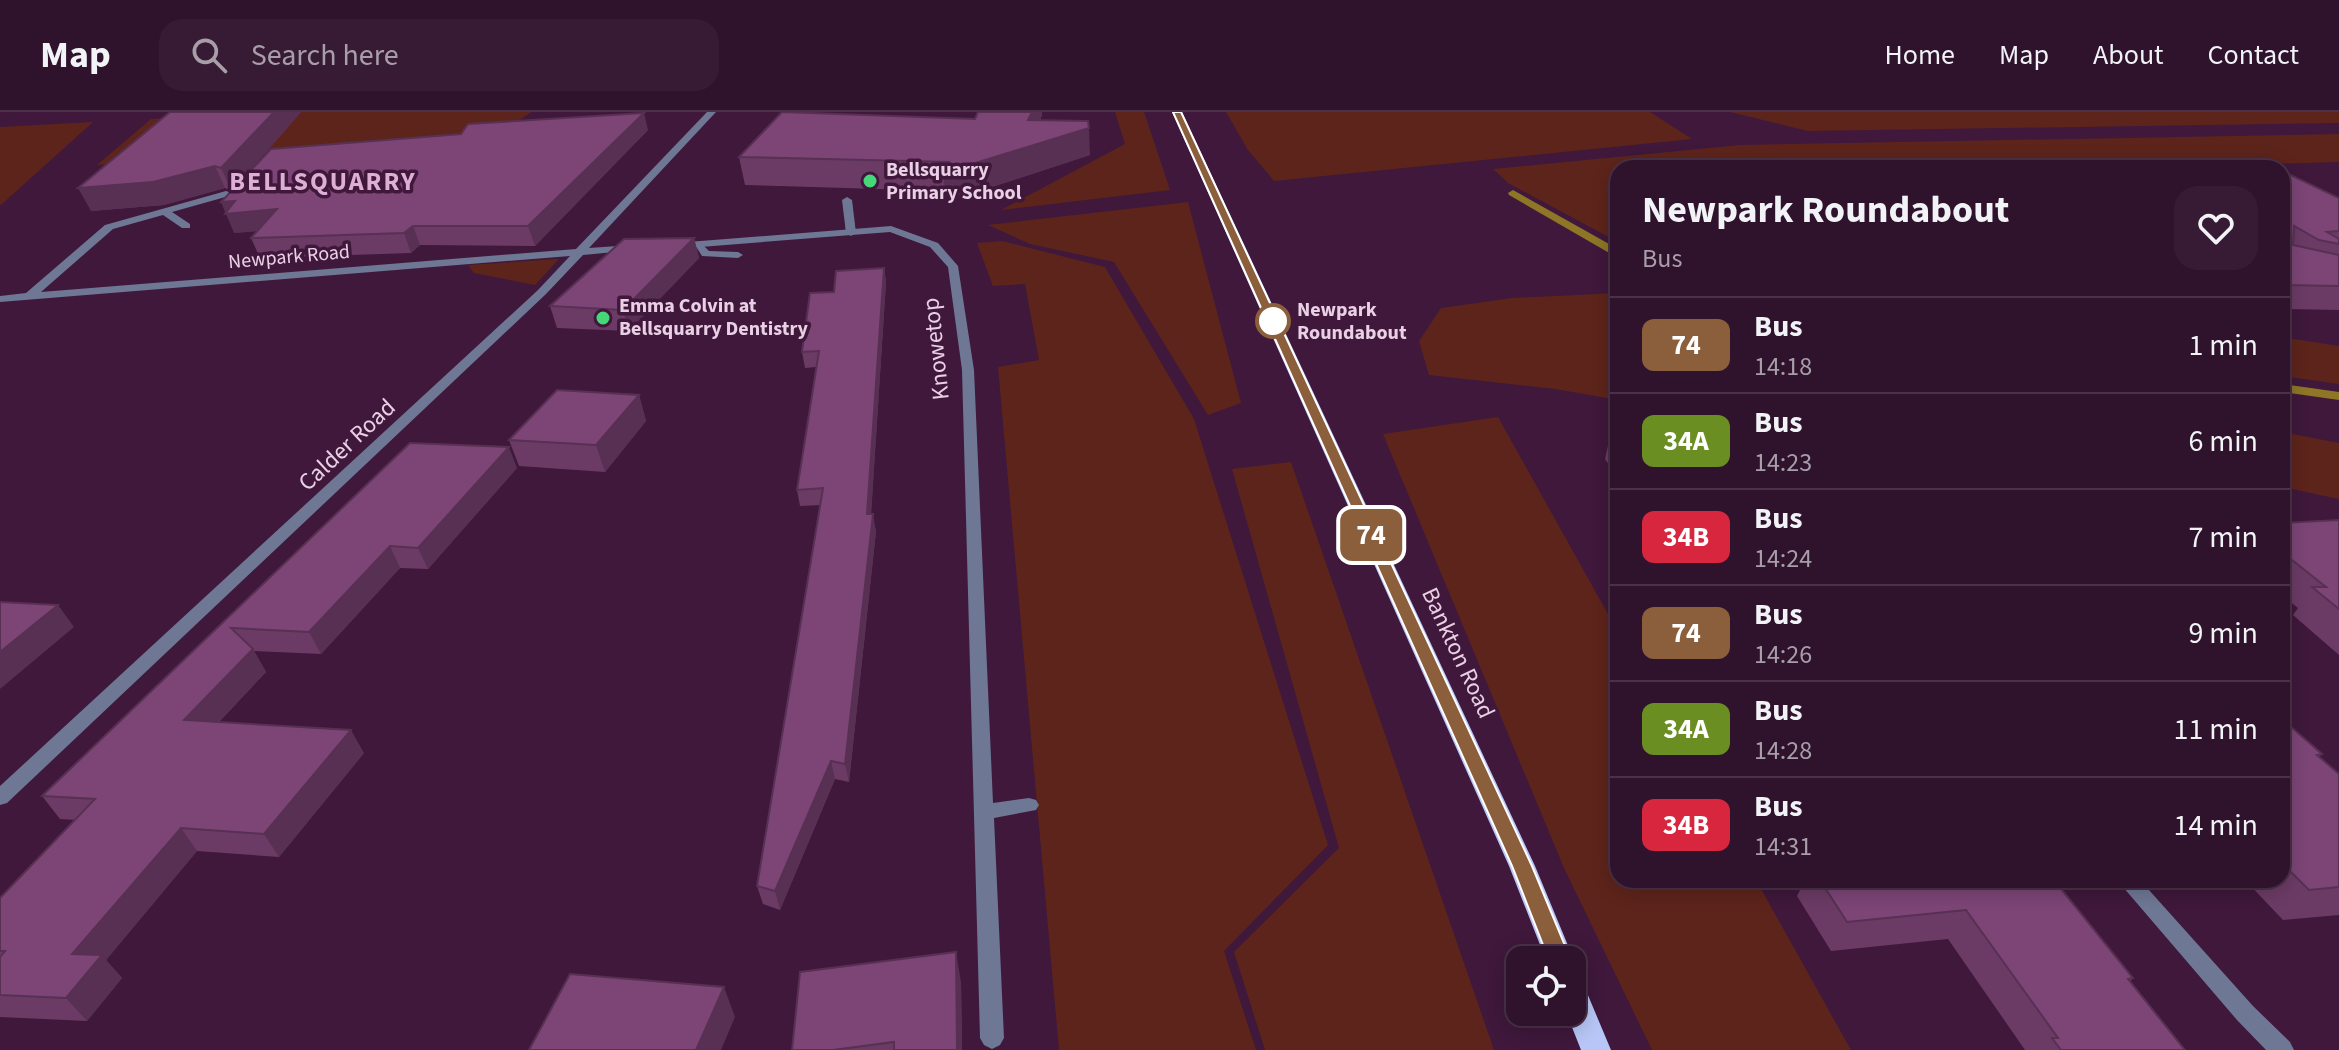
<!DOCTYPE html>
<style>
:root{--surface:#2f122c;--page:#371b34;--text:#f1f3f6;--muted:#a79ea9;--line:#4a3248}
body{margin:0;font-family:"Source Sans 3",sans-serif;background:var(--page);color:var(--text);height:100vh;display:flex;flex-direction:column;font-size:30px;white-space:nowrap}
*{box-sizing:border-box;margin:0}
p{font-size:26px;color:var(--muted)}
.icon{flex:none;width:44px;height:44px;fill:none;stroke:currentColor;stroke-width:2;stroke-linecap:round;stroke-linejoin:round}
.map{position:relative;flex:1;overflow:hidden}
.details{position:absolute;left:1610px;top:48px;width:680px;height:728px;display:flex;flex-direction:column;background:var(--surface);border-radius:24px;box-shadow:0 4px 20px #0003,0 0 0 2px var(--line)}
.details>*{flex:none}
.badge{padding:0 16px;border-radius:12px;font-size:28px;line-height:52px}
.buttons{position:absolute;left:1506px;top:834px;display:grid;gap:16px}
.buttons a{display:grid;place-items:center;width:80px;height:80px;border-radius:16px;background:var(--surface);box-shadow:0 4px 20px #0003,0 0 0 2px var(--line);font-size:40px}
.map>.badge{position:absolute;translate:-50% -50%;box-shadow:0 0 0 4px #fff}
.round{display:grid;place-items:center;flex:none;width:84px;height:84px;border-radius:24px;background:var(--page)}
.head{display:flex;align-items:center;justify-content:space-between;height:136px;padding:0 32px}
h1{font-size:38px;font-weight:700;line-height:60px}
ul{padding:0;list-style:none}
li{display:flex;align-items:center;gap:24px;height:96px;padding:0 32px;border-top:2px solid var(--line)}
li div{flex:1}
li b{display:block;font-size:30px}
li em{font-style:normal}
li .badge{min-width:88px;font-weight:700;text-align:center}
header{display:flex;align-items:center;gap:48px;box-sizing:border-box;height:112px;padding:0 40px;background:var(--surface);border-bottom:2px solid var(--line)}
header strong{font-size:38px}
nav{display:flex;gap:44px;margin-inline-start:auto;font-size:28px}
.search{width:560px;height:72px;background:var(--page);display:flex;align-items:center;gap:20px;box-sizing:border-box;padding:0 28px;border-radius:24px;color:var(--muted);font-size:30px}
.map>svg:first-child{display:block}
.green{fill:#5d241b}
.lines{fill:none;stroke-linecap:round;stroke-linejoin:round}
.stream{fill:#8e7626;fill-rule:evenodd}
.service{fill:#6e7794;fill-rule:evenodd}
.minor{fill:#6e7794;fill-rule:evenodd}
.primary{fill:#b7c6f6;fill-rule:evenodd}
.wall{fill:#6b3b65}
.shaded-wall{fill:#573053}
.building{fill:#7c4576;stroke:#573053;stroke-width:2}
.line{fill:#8b5e3c;stroke:#fff;stroke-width:2}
.poi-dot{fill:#46d779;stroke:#3f183b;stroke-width:3}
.stop-dot{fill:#fff;stroke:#8b5e3c;stroke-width:4}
.labels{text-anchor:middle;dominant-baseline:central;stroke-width:7;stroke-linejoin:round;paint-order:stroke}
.far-poi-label{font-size:20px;font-weight:bold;fill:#e9d0e5;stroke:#3f183b;text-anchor:start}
.far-street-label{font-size:20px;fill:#e9d0e5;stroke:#3f183b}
.far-stop-label{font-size:20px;font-weight:bold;fill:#e9d0e5;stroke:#3f183b;text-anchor:start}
.street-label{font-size:24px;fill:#e9d0e5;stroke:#3f183b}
.far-district-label{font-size:26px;font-weight:bold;letter-spacing:2px;fill:#dfaed7;stroke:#3f183b}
</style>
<header>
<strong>Map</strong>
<div class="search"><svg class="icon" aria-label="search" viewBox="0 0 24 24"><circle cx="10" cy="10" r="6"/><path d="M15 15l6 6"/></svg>Search here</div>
<nav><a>Home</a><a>Map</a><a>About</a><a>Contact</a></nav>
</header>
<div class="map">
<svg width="2339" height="938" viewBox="0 0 2339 938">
<rect width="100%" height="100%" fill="#3f183b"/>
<g class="green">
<polygon points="264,0 531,0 500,23 97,53 151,7"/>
<polygon points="1115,0 1144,0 1170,78 1001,98 1125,32"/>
<polygon points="1226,0 1650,0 1692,27 1274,69 1248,38"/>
<polygon points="1730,0 2339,0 2339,11 1808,19"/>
<polygon points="93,10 2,92 0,93 0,15"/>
<polygon points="2339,22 2339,50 2121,56 1618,56 1618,68 1612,69 1618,75 1618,130 1508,71 1493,57 1740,33"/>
<polygon points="1188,90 1241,291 1208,303 1114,150 1030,132 988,113"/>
<polygon points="1002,129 1105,155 1194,307 1328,733 1224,839 1256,938 1059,938 998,255 1039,248 1025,172 993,174 977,131"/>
<polygon points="559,147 535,173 474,161 468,153"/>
<polygon points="1618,181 1618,288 1555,277 1429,263 1419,229 1441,196 1512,186"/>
<polygon points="2282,225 2339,234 2339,272 2282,264"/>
<polygon points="1498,305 1618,520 1618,768 1756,768 1851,938 1652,938 1564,756 1383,322"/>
<polygon points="2282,320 2339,331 2339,387 2282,375"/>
<polygon points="1291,350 1494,938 1265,938 1234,840 1339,736 1232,357"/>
</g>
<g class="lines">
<g class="stream">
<polygon points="1513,78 1618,137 1618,146 1509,83 1508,81"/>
<polygon points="2282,272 2339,280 2339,288 2282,280"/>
</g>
<g class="service">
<polygon points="847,85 852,88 856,121 851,124 846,121 842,88"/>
<polygon points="700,130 709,139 738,140 743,143 738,146 702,144 695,133"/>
</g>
<g class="minor">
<polygon points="707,0 716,0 589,136 632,133 636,134 636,138 583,143 546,182 7,691 0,693 0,674 538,178 570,144 0,190 0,184 26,181 105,113 226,79 229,80 229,84 172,100 190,112 190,116 182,116 163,103 113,117 41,180 576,137"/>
<polygon points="891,114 938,131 958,154 974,258 993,691 1029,686 1036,688 1039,693 1036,698 994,706 1004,926 1000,933 992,937 984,933 980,926 962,258 948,155 930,135 890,120 675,137 670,134 675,131"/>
<polygon points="2117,768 2140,768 2253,894 2290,930 2294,938 2266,938 2237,908"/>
</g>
<g class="primary">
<polygon points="1172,0 1182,0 1535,754 1574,848 1572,852 1572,848 1546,848 1509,754"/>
<polygon points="1572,866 1582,869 1611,938 1581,938 1566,900 1572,900"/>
</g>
</g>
<g class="wall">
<polygon points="170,0 301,0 232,79 225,76 164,93 91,99"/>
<polygon points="1042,3 1040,8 1090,43 946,90 945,79 745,73 739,45 975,7"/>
<polygon points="648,18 535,134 420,133 411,141 260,146 251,126 257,119 234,121"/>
<polygon points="2282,59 2339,86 2339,198 2282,197"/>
<polygon points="694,126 699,146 629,219 557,216 550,194"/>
<polygon points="884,156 886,170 871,402 876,419 849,670 835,667 780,798 763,792 757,774 821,393 800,394 797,378 816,255 805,256 802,240 834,180"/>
<polygon points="639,283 646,309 605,360 519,354 509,328"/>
<polygon points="1611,320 1618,320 1618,366 1605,347"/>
<polygon points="410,331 517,356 428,457 400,456 321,542 254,539 266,560 219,610 364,641 279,745 197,739 106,848 122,866 87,909 0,905 0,786 76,708 60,707 42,684"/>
<polygon points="2339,407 2339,543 2293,503 2298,496 2282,483 2282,411 2338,408"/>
<polygon points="2282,607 2322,642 2319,645 2339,662 2339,803 2283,808 2245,768 2282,768"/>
<polygon points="1805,768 2054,768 2133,866 2130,870 2185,938 2025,938 1948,827 1831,839 1797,784"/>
<polygon points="961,870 962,938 792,938"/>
</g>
<g class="shaded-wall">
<polygon points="274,0 301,0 232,79 221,56"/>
<polygon points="1032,0 1042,0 1042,3 1031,34 1089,16 1090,43 946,90 943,61 1028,8"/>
<polygon points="644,1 648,18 535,134 528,114"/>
<polygon points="215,54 225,76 164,93 91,99 78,76"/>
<polygon points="235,89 277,97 285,117 234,121 221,90"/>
<polygon points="413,114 420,133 411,141 404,121"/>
<polygon points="694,126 699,146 629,219 623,198"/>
<polygon points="884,156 886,170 870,419 867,402"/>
<polygon points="639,283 646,309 605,360 596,333"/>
<polygon points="509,335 517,356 428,457 418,436"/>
<polygon points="873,402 876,419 849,670 845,652"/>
<polygon points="390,434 400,456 321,542 309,520"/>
<polygon points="58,493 74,515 0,577 0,540"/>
<polygon points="253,537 266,560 199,630 184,608"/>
<polygon points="351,618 364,641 279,745 264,722"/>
<polygon points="831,649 835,667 780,798 775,779"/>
<polygon points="181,716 197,739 106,848 122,866 87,909 66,886 72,842"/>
<polygon points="956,840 961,870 962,938 957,938"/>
<polygon points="724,875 735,905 721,938 696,938"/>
</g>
<g class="building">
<polygon points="170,0 274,0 221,56 215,54 153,70 78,76"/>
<polygon points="782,0 975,7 978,0 1032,0 1028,8 1088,9 1089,16 943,61 949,50 739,45"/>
<polygon points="644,1 528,114 413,114 404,121 251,126 277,97 225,102 235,89 221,90 271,37 461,22 468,12"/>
<polygon points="1709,47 1784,51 1783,56 1633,56 1634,49 1713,54"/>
<polygon points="1902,50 2013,54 2264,50 2276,56 1894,56"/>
<polygon points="2282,59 2339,86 2339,119 2327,120 2339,127 2339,132 2319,128 2294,114 2293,133 2339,143 2339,174 2282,173"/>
<polygon points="694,126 623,198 550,194 624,127"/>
<polygon points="884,156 867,402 873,402 845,652 831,649 775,779 757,774 823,376 797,378 819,239 802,240 810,181 834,180 836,159"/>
<polygon points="557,278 639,283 596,333 509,328"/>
<polygon points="1611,320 1618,320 1618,329"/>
<polygon points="410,331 509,335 418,436 390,434 309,520 231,516 253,537 184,608 351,618 264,722 181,716 72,842 102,843 66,886 0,883 0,845 5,839 0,839 0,786 95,687 42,684"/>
<polygon points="2339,408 2339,497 2312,475 2326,475 2282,440 2282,411"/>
<polygon points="0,490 58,493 0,540"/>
<polygon points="2282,607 2322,642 2317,643 2339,662 2339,775 2309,778 2282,751"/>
<polygon points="1820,768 2054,768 2133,866 2128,867 2185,938 2061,938 2052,926 2058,926 1966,798 1847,810"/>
<polygon points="956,840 957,938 894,938 894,930 833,938 792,938 800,860"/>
<polygon points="570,862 724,875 696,938 529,938"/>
</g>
<polygon class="line" points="1173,0 1181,0 1532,754 1571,848 1568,854 1560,857 1552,854 1549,848 1512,754"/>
<g class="poi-dot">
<circle cx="870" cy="69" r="8"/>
<circle cx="603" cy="206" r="8"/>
</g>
<circle class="stop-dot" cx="1273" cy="209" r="16"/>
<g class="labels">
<g class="far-poi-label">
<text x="886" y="58">Bellsquarry<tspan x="886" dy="23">Primary School</tspan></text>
<text x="619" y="194">Emma Colvin at<tspan x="619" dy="23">Bellsquarry Dentistry</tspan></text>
</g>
<g class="far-street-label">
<text transform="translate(289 145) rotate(-5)">Newpark Road</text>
</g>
<g class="far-stop-label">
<text x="1297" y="198">Newpark<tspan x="1297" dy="23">Roundabout</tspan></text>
</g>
<g class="street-label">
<text transform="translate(936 237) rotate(-96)">Knowetop</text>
<text transform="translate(347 333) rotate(-43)">Calder Road</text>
<text transform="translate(1458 541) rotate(65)">Bankton Road</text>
</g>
<g class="far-district-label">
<text x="323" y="69">BELLSQUARRY</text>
</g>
</g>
</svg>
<div class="buttons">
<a><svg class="icon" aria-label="locate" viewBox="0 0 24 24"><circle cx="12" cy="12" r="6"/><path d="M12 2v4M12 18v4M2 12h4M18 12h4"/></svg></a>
</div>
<b class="badge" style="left:1371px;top:423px;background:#8b5e3c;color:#fff">74</b>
<section class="details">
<div class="head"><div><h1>Newpark Roundabout</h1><p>Bus</p></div><a class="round"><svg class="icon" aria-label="heart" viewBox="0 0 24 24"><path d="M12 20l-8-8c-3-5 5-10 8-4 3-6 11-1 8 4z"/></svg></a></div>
<ul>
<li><span class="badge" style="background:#8b5e3c;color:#fff">74</span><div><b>Bus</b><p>14:18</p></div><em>1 min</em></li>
<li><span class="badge" style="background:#6b8e23;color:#fff">34A</span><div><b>Bus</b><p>14:23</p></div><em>6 min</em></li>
<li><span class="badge" style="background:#d7263d;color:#fff">34B</span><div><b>Bus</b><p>14:24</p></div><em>7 min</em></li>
<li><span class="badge" style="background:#8b5e3c;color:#fff">74</span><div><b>Bus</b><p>14:26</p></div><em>9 min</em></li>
<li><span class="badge" style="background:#6b8e23;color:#fff">34A</span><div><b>Bus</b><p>14:28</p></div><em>11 min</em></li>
<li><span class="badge" style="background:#d7263d;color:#fff">34B</span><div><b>Bus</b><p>14:31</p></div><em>14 min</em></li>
</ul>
</section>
</div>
